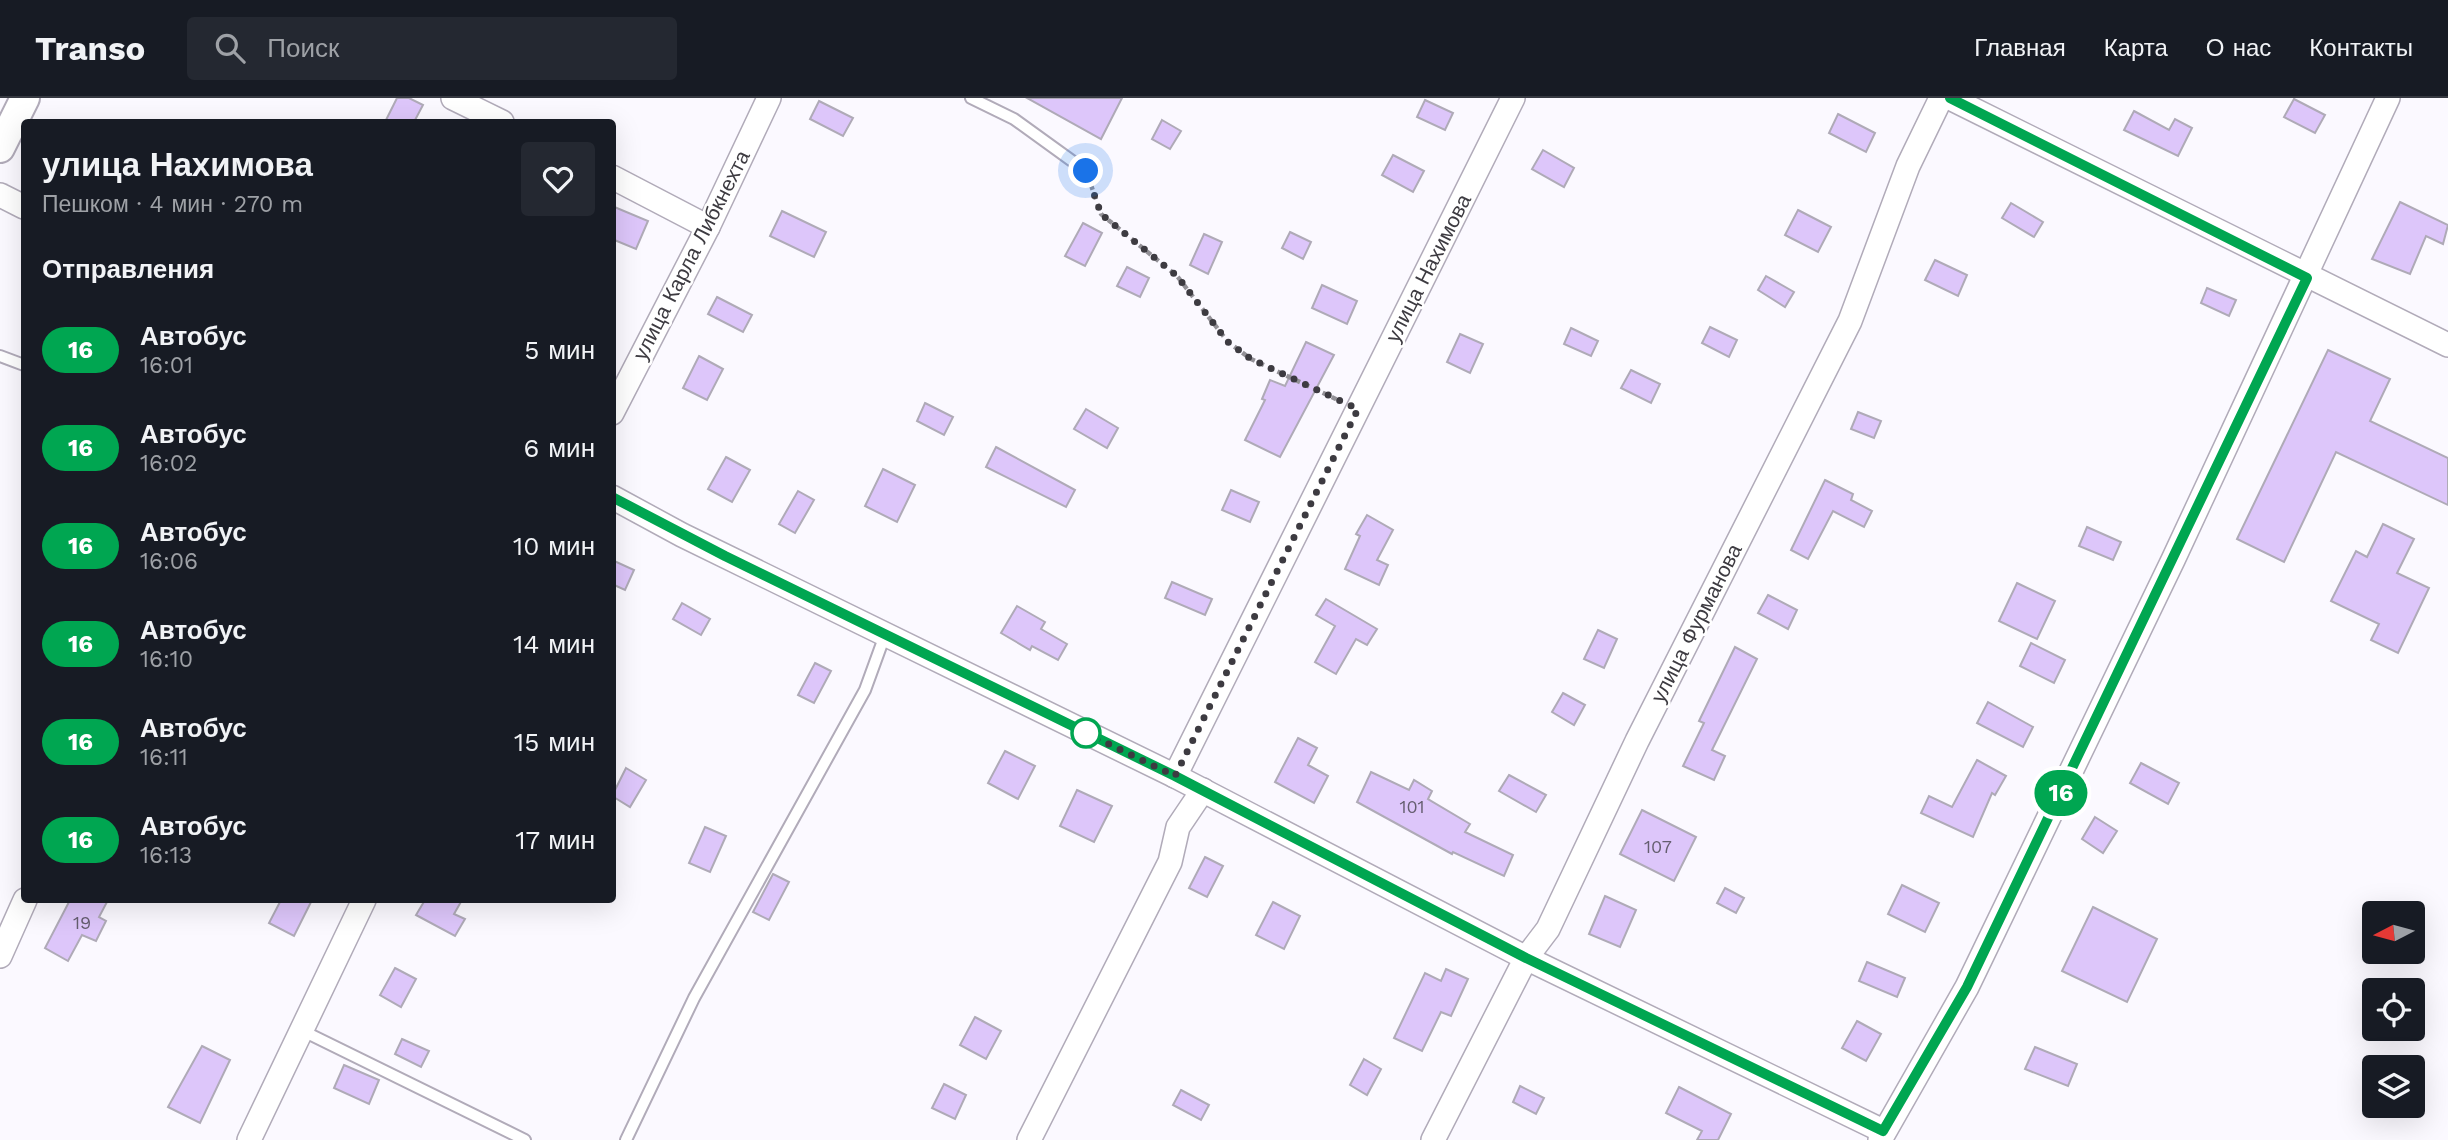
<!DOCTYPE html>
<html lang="ru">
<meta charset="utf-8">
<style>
:root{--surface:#171b24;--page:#242831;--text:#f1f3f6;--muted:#9ea1a6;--line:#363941}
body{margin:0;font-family:"Work Sans",sans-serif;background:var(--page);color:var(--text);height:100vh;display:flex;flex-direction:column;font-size:26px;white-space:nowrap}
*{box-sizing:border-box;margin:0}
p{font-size:23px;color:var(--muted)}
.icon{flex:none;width:38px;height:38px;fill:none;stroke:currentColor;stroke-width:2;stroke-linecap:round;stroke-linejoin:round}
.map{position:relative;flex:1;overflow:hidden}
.panel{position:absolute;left:21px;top:21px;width:595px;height:784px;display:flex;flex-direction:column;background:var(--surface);border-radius:7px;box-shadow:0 7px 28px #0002}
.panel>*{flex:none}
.badge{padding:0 14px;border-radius:23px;font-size:24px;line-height:46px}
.needle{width:46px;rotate:264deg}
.controls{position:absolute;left:2362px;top:803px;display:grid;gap:14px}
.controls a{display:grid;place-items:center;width:63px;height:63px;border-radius:7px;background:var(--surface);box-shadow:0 7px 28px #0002;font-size:35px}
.you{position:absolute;width:35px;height:35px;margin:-18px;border:5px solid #fff;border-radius:50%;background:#1a73e8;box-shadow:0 0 0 10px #1a73e833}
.map>.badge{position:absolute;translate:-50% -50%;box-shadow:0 0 0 4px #fff}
h2{padding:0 21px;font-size:26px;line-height:63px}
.round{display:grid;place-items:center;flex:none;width:74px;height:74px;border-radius:7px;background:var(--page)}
.overview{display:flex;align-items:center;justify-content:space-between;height:119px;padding:0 21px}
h1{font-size:33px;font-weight:700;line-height:52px}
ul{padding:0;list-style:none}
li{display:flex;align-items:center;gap:21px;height:98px;padding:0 21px}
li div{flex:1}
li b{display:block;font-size:26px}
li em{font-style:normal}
li .badge{min-width:77px;font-weight:700;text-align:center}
header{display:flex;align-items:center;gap:42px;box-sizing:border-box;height:98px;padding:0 35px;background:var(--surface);border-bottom:2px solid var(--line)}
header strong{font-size:33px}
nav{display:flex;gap:38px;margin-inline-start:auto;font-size:24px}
.search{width:490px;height:63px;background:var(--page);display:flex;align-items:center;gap:18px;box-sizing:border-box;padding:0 24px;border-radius:7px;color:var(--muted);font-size:26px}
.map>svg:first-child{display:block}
.building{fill:#ddc6fa;stroke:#afaab7;stroke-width:2}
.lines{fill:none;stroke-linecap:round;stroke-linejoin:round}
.service-casing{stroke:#b1abb9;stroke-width:14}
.minor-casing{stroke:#b1abb9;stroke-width:26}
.tertiary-casing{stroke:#b1abb9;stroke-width:32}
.path{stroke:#939197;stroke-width:4.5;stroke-dasharray:5 5;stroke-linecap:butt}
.service{stroke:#fff;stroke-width:10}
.minor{stroke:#fff;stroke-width:23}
.tertiary{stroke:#fff;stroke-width:28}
.line-casing{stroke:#fff;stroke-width:16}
.line{stroke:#00a651;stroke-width:10}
.walk{stroke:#3d3b41;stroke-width:7;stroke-dasharray:0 12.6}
.stop-dot{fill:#fff;stroke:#00a651;stroke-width:3.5}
.labels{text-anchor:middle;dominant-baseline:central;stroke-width:5;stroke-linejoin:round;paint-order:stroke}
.number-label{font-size:18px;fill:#655e6f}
.street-label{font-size:21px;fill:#3d3b41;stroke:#fff}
</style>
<header>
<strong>Transo</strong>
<div class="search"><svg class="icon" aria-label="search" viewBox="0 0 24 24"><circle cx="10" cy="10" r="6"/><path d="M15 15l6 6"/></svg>Поиск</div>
<nav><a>Главная</a><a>Карта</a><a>О нас</a><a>Контакты</a></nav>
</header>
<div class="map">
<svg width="2448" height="1042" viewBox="0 0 2448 1042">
<rect width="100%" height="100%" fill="#fbf9ff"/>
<g class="building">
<polygon points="397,0 409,0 423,7 414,24 385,24"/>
<polygon points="1027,0 1122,0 1101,41"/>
<polygon points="2294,1 2325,17 2315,35 2284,19"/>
<polygon points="1425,2 1453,15 1445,32 1417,19"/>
<polygon points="819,3 853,20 843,38 810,21"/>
<polygon points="2134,13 2169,32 2175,21 2192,30 2178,58 2124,32"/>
<polygon points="1838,16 1875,35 1866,54 1829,35"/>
<polygon points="1162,22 1181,33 1170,51 1152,41"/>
<polygon points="1543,52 1574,70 1564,89 1532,71"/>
<polygon points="1393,57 1424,73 1413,94 1382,77"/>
<polygon points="2400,104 2448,127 2443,146 2426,138 2410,176 2372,161"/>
<polygon points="2011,105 2043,124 2034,139 2002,120"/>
<polygon points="612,108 648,123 636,151 612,141"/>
<polygon points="1798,112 1831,129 1818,154 1785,137"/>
<polygon points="782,113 826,134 814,159 770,138"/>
<polygon points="1083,125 1102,135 1085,168 1065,158"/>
<polygon points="1290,134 1311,144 1303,161 1282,150"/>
<polygon points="1204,136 1222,144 1208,176 1190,167"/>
<polygon points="1935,162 1967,177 1958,198 1925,182"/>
<polygon points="1127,169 1149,180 1140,199 1117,188"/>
<polygon points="1766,178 1794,194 1785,209 1758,192"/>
<polygon points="1322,187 1357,203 1347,226 1312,210"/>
<polygon points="2207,190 2236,202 2229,218 2201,205"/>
<polygon points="717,199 752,217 743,234 708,216"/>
<polygon points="1710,229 1737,242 1729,259 1702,245"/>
<polygon points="1571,230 1598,243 1591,258 1564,246"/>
<polygon points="1460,236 1483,246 1470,275 1447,264"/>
<polygon points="1306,244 1334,257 1280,359 1245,342 1265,302 1262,301 1270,282 1285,288"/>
<polygon points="2328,252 2390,281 2370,323 2448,360 2448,407 2336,354 2284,464 2237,441"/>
<polygon points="699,258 723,271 707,302 683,290"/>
<polygon points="1631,272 1660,286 1651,305 1621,290"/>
<polygon points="925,305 953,319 944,337 917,323"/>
<polygon points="1086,311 1118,330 1107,350 1074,331"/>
<polygon points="1858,314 1881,323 1874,340 1851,331"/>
<polygon points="996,349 1075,392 1066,409 986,369"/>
<polygon points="726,359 750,372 732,404 708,391"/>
<polygon points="883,371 915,387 897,424 865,408"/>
<polygon points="1825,382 1853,396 1851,402 1872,413 1864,429 1833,413 1808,461 1791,452"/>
<polygon points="1231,392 1259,404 1250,424 1222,412"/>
<polygon points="798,393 814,402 795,435 779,426"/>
<polygon points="1367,417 1393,432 1377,462 1388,467 1379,487 1345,471 1360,438 1356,436"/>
<polygon points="2383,426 2414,441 2397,475 2429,490 2398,555 2371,542 2379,526 2331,503 2356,453 2367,459"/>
<polygon points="2087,429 2121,444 2113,462 2079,448"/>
<polygon points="612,462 634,472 625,492 612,486"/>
<polygon points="1172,484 1212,501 1205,517 1165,500"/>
<polygon points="2017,485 2055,503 2037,541 1999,523"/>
<polygon points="1768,497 1797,512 1788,531 1758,515"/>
<polygon points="1326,501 1377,531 1367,547 1356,541 1336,576 1315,564 1335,528 1316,517"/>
<polygon points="682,505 710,521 701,537 673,521"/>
<polygon points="1017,508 1045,524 1041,531 1067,546 1058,562 1032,548 1030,552 1001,535"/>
<polygon points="1598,532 1617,541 1604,570 1584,561"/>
<polygon points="2031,545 2065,562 2054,585 2020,568"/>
<polygon points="1735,549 1757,561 1712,652 1725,658 1714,682 1683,668 1704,625 1699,623"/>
<polygon points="815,565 831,573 814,605 798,597"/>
<polygon points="1563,595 1585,607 1574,627 1552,614"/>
<polygon points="1988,604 2033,629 2023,649 1977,625"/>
<polygon points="1298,640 1317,650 1308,667 1328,678 1314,705 1275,684"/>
<polygon points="1005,653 1035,668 1018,701 988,685"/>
<polygon points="1977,662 2006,678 1995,697 1992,695 1973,739 1921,715 1929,698 1952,709"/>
<polygon points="2141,665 2179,685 2168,706 2130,685"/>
<polygon points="626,670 646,682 630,709 612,698"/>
<polygon points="1371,674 1409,692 1414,682 1432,693 1428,701 1470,726 1465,734 1513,757 1504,778 1453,754 1452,756 1357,704"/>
<polygon points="1509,677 1546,697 1536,714 1499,693"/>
<polygon points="1077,692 1112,708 1094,744 1060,728"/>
<polygon points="1642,712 1696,739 1674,783 1620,756"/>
<polygon points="2095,719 2117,733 2103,755 2082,741"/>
<polygon points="705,729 726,738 710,774 689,765"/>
<polygon points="1205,759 1223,768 1207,799 1189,790"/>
<polygon points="773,776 789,784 769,822 753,814"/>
<polygon points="1902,787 1939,805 1925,834 1888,816"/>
<polygon points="1725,790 1744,800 1736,815 1717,805"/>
<polygon points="1605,798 1636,812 1620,849 1589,836"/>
<polygon points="70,802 108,802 99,819 106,823 96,843 82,837 68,863 45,850"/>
<polygon points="281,802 312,802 294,838 269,825"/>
<polygon points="425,802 462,802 454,816 465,821 455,838 416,817"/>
<polygon points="1273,804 1300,818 1284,851 1256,837"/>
<polygon points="2093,809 2157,841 2127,904 2062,873"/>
<polygon points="1867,864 1905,880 1897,899 1859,883"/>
<polygon points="395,870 416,881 401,909 380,897"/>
<polygon points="1446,871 1468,881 1451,918 1441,914 1422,953 1394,940 1425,875 1441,883"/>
<polygon points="975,919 1001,933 986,961 960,947"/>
<polygon points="1857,923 1881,936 1866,963 1842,950"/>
<polygon points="402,941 429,953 421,969 395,956"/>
<polygon points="202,948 230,962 200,1025 168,1009"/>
<polygon points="2035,949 2077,966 2068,988 2025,971"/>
<polygon points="1364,961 1381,971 1367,997 1350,987"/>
<polygon points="344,967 379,982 369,1006 334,990"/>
<polygon points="944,986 966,997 955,1021 932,1010"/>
<polygon points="1520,988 1544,1000 1536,1016 1513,1004"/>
<polygon points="1679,989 1731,1016 1718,1042 1697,1042 1702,1033 1666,1015"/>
<polygon points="1181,992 1209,1007 1201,1022 1173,1007"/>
</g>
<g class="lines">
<g class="service-casing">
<g id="service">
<polyline points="971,0 1014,21 1086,73"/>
<polyline points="0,258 24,267"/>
<polyline points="301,932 525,1042"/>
<polyline points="626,1042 694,900 865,592 885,537"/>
</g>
</g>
<g class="minor-casing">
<g id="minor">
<polyline points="453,0 502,24"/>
<polyline points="1950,0 2448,247"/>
<polyline points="612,79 708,129"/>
<polyline points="0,97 24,109"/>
<polyline points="612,315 708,129 769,0"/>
<polyline points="612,399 682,437 1175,678 1526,860 1883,1033"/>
<polyline points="1175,678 1513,0"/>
<polyline points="0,858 25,802"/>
<polyline points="249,1042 364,802"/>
<polyline points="1029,1042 1170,764 1178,729 1203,692"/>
<polyline points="1433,1042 1526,860 1548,831 1637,643 1850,223 1908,68 1941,0"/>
<polyline points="1880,1042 1967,889 2173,462 2388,0"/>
</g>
</g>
<g class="tertiary-casing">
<polyline id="tertiary" points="0,50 25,0"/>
</g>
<polyline class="path" points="1091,87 1101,116 1177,178 1228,244 1251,261 1338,302"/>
<use href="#service" class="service"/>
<use href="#minor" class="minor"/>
<use href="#tertiary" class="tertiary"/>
</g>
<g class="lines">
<g class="line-casing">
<polyline id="line" points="612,399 725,458 1175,678 1526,860 1883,1033 1967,889 2307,180 1950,0"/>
</g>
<use href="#line" class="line"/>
<polyline class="walk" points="1086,635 1175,678 1358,311 1251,261 1228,244 1177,178 1101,116 1086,73"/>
</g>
<circle class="stop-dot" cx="1086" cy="635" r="14"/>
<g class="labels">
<g class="number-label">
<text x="1412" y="708">101</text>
<text x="1658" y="748">107</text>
<text x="82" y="824">19</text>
</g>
<g class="street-label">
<text transform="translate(691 157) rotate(-63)">улица Карла Либкнехта</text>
<text transform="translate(1428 170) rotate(-63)">улица Нахимова</text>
<text transform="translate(1696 525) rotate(-63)">улица Фурманова</text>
</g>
</g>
</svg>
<div class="controls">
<a><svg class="needle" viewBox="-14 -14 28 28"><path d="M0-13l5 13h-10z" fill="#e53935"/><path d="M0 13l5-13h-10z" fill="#9ea1a6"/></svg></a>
<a><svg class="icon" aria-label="locate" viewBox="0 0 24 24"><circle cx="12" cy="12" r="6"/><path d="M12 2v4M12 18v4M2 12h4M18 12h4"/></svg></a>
<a><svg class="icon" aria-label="layers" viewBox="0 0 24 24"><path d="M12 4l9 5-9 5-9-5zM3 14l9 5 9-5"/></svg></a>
</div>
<div class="you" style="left:1086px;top:73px"></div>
<b class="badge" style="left:2061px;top:695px;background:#00a651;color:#fff">16</b>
<section class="panel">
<div class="overview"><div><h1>улица Нахимова</h1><p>Пешком · 4 мин · 270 m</p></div><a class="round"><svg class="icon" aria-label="heart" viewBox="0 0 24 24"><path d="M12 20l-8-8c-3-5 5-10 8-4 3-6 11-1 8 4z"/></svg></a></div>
<h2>Отправления</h2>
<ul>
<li><span class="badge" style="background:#00a651;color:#fff">16</span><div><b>Автобус</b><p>16:01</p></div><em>5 мин</em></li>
<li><span class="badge" style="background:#00a651;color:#fff">16</span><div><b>Автобус</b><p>16:02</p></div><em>6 мин</em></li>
<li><span class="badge" style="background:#00a651;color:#fff">16</span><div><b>Автобус</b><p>16:06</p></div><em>10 мин</em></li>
<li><span class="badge" style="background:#00a651;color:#fff">16</span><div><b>Автобус</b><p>16:10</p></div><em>14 мин</em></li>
<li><span class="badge" style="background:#00a651;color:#fff">16</span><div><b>Автобус</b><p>16:11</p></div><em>15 мин</em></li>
<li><span class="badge" style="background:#00a651;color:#fff">16</span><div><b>Автобус</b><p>16:13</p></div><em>17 мин</em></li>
</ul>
</section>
</div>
